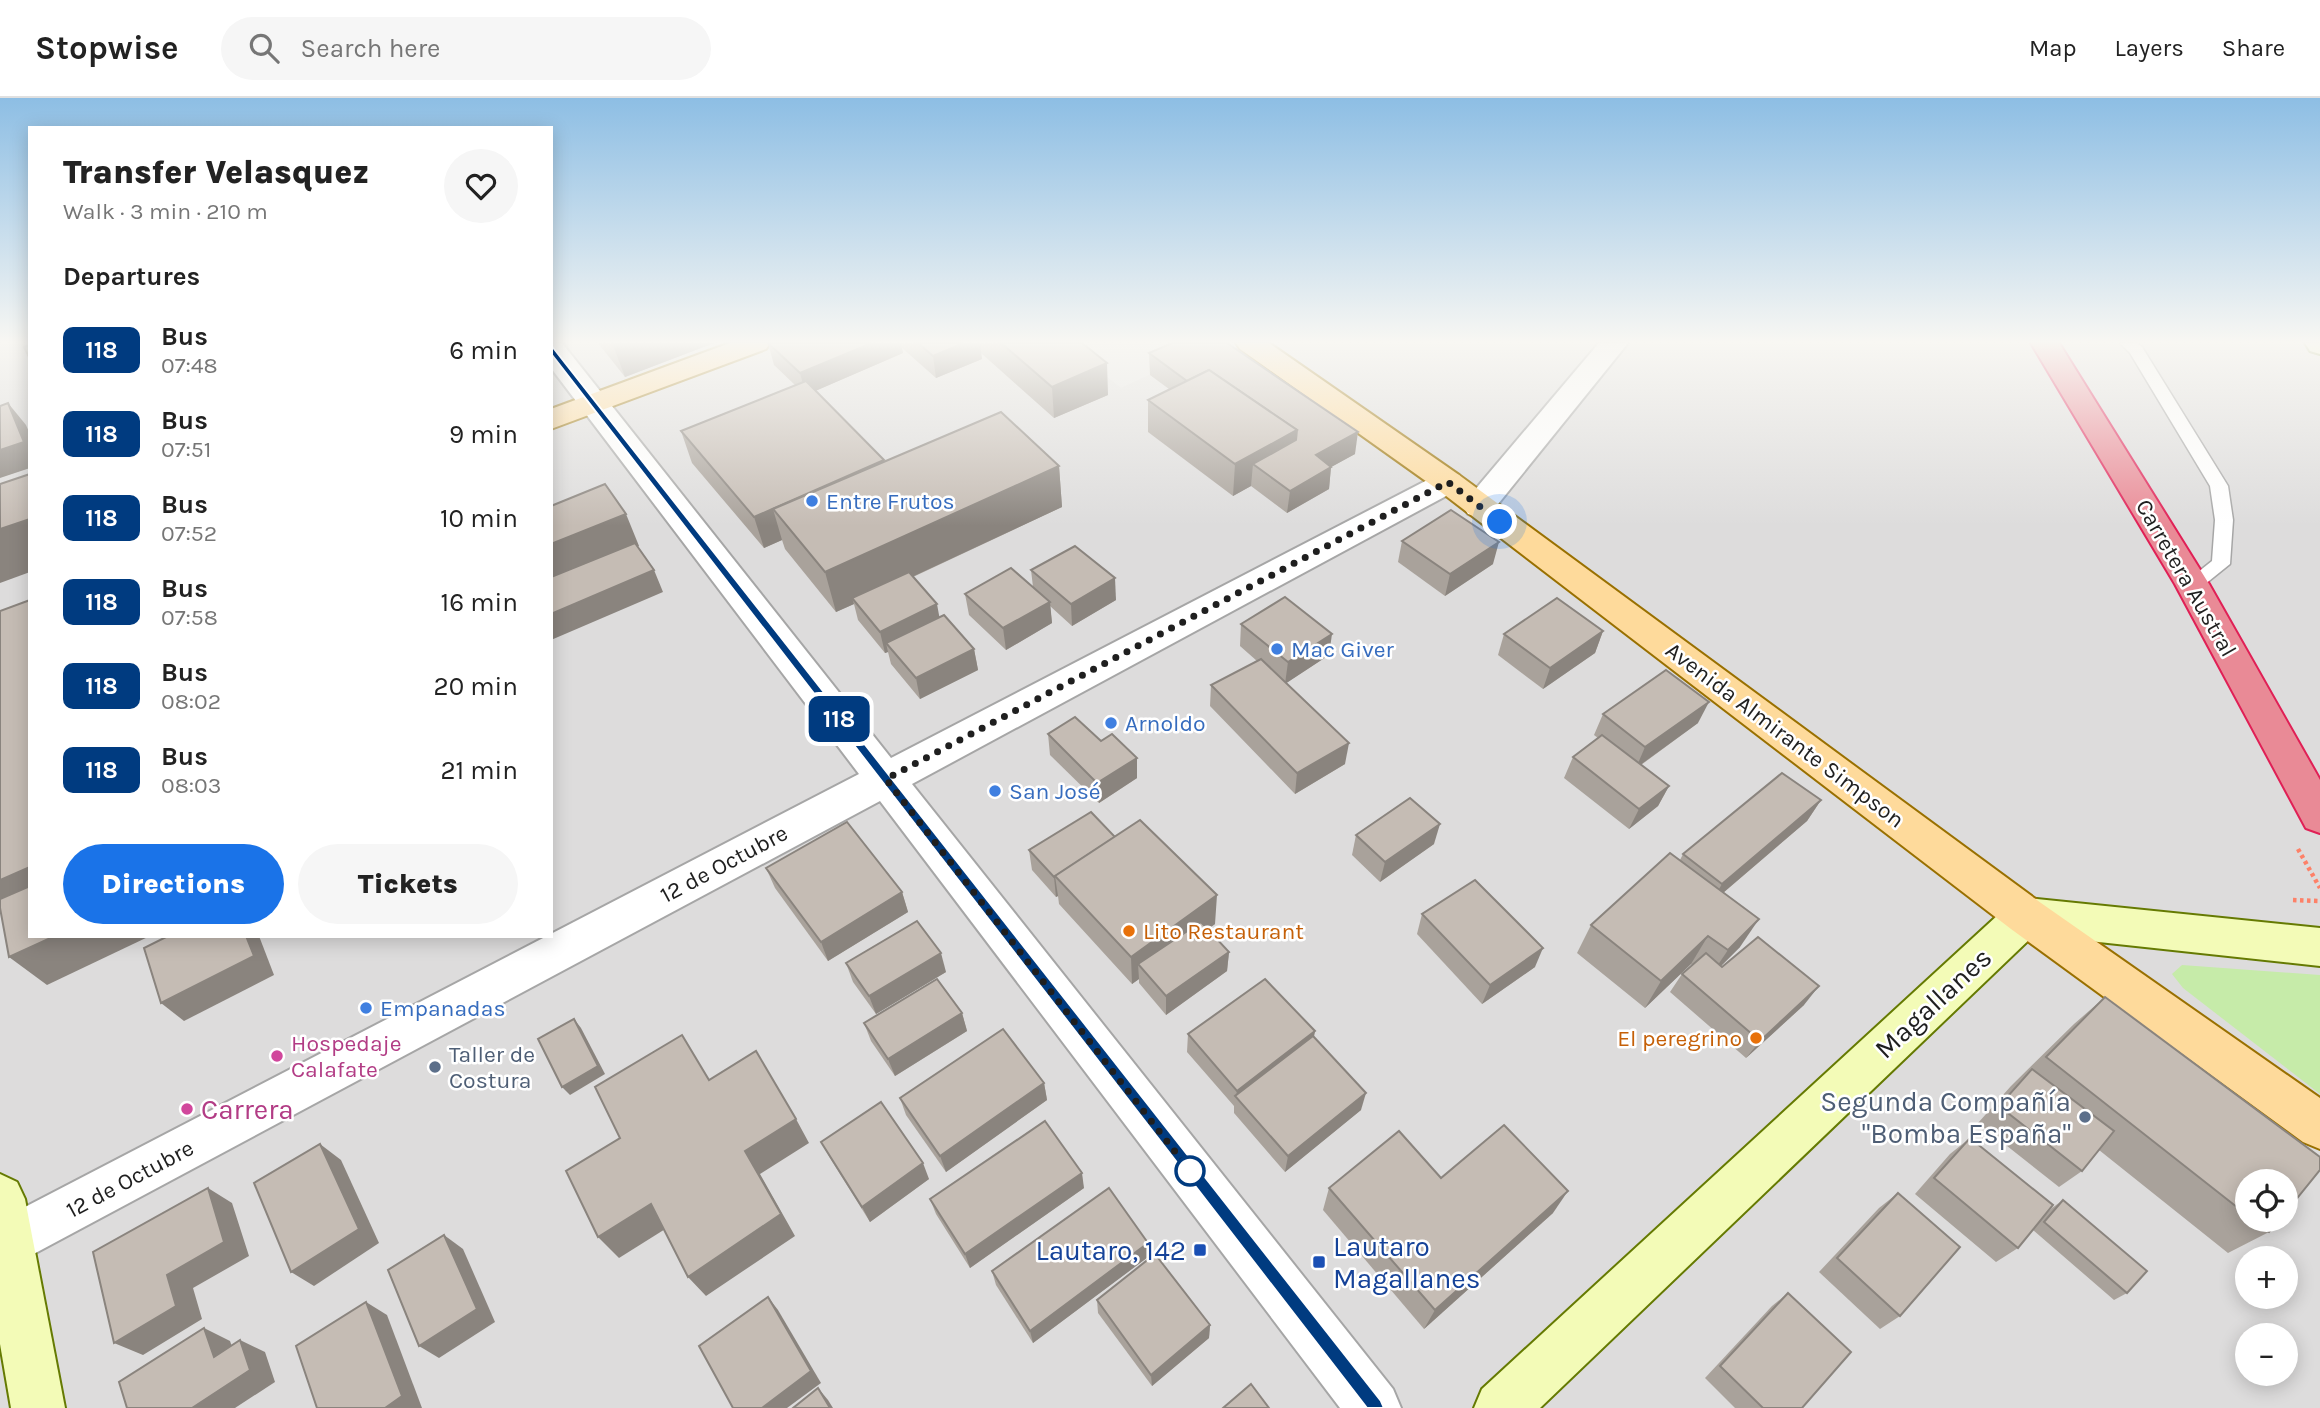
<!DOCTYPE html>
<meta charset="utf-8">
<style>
:root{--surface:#fff;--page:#f6f6f6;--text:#222;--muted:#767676;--line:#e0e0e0;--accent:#1a73e8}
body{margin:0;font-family:Karla,sans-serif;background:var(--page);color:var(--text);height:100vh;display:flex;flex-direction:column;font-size:26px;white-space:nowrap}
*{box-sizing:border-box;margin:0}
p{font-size:23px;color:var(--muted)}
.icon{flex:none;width:38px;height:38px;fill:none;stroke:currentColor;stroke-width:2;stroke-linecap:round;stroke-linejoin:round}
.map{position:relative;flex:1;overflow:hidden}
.details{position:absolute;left:28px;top:28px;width:525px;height:812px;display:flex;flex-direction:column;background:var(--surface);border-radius:0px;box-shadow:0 4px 18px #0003}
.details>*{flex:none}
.badge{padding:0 14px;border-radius:10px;font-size:24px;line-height:46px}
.buttons{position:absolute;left:2235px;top:1071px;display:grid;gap:14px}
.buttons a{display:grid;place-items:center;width:63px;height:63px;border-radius:50%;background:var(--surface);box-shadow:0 4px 18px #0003;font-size:35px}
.you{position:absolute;width:35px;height:35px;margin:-18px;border:5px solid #fff;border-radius:50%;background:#1a73e8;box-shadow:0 0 0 10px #1a73e833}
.map>.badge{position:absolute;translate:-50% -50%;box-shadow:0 0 0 4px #fff}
h2{padding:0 35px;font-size:26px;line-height:63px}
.round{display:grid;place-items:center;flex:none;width:74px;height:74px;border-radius:37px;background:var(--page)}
.overview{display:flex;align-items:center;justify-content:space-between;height:119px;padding:0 35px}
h1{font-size:33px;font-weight:800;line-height:52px}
.action{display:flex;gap:14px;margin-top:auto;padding:14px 35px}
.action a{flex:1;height:80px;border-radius:42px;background:var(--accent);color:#fff;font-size:28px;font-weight:800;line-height:80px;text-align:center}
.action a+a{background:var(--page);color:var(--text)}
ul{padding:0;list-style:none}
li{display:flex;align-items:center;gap:21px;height:84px;padding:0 35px}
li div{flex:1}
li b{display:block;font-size:26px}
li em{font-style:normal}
li .badge{min-width:77px;font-weight:700;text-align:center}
header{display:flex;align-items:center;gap:42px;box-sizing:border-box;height:98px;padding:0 35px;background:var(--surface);border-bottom:2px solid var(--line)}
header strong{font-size:33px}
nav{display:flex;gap:38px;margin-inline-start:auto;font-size:24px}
.search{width:490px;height:63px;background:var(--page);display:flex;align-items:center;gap:18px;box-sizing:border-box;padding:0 24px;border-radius:38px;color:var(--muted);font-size:26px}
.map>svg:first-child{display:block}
.residential{fill:#dddcdc;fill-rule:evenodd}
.grass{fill:#c6eba9}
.parking{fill:#e3e3e3}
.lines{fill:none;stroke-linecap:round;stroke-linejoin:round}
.lane-casing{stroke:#a6a6a6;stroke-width:3}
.street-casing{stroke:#a6a6a6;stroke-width:4}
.secondary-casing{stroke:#657a02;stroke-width:4}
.primary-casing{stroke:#997000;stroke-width:4}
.highway-casing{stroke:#e02056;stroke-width:4}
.path{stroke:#fd8168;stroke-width:4.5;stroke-dasharray:3.5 3.5;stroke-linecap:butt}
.lane{fill:#fff;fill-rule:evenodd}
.street{fill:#fff;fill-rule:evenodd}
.secondary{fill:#f3fbb7;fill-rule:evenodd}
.primary{fill:#feda9b;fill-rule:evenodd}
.highway{fill:#e98a96;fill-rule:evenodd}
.wall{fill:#a9a29b}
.shaded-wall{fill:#8a847e}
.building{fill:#c5bcb4;stroke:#8a847e;stroke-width:2}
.line{fill:#003b80;stroke:#fff;stroke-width:2}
.walk{stroke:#1f1f1f;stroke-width:7;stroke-dasharray:0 12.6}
.shop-dot{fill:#3f7fe0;stroke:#fff;stroke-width:2.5}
.food-dot{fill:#e8710a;stroke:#fff;stroke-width:2.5}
.hotel-dot{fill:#d1479c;stroke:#fff;stroke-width:2.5}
.service-dot{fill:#5c6f8a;stroke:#fff;stroke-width:2.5}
.stop-dot{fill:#fff;stroke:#003b80;stroke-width:3.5}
.transit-dot{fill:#1a4fb4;stroke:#fff;stroke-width:2.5}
.labels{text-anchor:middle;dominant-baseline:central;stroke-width:5;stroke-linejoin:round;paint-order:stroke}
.shop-label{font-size:23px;fill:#366cbe;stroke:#fff;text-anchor:start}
.street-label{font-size:23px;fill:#1f1f1f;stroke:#fff}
.food-label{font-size:23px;fill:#c56008;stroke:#fff;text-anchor:start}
.hotel-label{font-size:23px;fill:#b23c85;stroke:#fff;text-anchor:start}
.service-label{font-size:23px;fill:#4e5e75;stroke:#fff;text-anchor:start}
.near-street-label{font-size:28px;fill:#1f1f1f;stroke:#fff}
.near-service-label{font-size:28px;fill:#4e5e75;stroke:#fff;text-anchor:end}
.near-hotel-label{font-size:28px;fill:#b23c85;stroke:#fff;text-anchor:start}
.near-transit-label{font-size:28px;fill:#164399;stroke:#fff;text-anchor:start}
</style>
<header>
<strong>Stopwise</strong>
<div class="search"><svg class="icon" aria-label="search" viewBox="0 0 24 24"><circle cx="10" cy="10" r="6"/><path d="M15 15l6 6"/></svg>Search here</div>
<nav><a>Map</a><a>Layers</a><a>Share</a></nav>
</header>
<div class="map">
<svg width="2320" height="1310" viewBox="0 0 2320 1310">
<rect width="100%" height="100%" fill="#f0ede5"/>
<path class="residential" d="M0 245H30V838H551V245H2320V1310H0ZM2247 1083H2286V1122H2247ZM2247 1160H2286V1199H2247ZM2247 1237H2286V1276H2247Z"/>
<polygon class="grass" points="2182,867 2320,877 2320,996 2183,890 2172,876"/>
<polygon class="parking" points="1065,245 1195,245 1204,251 1121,290"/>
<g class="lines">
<g class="lane-casing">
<polygon id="lane" points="2120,245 2137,245 2142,249 2228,388 2233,422 2230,466 2199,491 2185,491 2183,486 2212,463 2215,422 2210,388 2130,255"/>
</g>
<g class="street-casing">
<g id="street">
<polygon points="551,245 562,245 891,660 1437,377 1448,374 1459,377 1464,384 1459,391 912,686 1393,1291 1401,1310 1340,1310 880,703 0,1174 0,1122 859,676 551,270"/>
<polygon points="1599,245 1628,245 1490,416 1479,419 1468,416 1463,408 1468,400"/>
</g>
</g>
<g class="secondary-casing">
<g id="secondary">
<polygon points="2305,245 2320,245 2320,256 2310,253"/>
<polygon points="2026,800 2320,830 2320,868 2034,837 1540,1310 1474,1310 1482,1291 2011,805"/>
<polygon points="0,1076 17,1084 25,1101 65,1310 11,1310 0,1246"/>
</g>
</g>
<g class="primary-casing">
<g id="primary">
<polygon points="730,245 770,245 766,251 551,331 551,311"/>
<polygon points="1236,245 1269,245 1459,377 2041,805 2320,1000 2320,1051 2303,1044 2011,831 1437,391 1240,251"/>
</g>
</g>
<g class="highway-casing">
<polygon id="highway" points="2031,245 2059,245 2209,486 2320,682 2320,735 2306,730 2175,486"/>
</g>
<g class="path">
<polyline points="2298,751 2320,790"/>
<polyline points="2293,802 2320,803"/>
</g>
<use href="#lane" class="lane"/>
<use href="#street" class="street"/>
<use href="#secondary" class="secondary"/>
<use href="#primary" class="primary"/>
<use href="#highway" class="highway"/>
</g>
<g class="wall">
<polygon points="598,245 714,245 625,279"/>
<polygon points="768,245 1082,245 1108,297 1054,320 981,255 982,261 936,280 901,249 903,255 815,293 884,362 884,364 1059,368 1062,409 913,479 940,519 974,551 978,572 920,601 891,566 888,554 885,555 858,522 854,506 836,514 785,451 782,442 764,450 692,365 681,333 795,287 774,267"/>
<polygon points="1149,255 1355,356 1331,369 1329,391 1287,415 1251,388 1233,398 1148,334 1148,302 1169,291 1150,277"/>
<polygon points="1402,443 1493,466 1445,498 1398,464"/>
<polygon points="1031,472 1116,502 1072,528 1050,508 1052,525 1006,552 969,517 965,496 1033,489"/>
<polygon points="1241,526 1329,557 1286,585 1345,666 1295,696 1210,608 1211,587 1257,563 1240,548"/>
<polygon points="1603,533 1595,555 1543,591 1498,557 1504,536"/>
<polygon points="1603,616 1698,625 1641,667 1669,688 1658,708 1629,731 1564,680 1573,659 1598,640 1594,637"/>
<polygon points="1048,636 1101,643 1137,660 1137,680 1099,705 1050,657"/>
<polygon points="1821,702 1807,723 1723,795 1740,849 1721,868 1804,907 1746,960 1670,894 1682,876 1692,867 1691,866 1645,910 1577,855 1591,827 1680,762 1683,756"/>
<polygon points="1356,737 1434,746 1380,784 1352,757"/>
<polygon points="1115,739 1215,826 1208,831 1229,854 1227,873 1166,917 1139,885 1139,881 1132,886 1059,806 1058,798 1056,799 1032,772 1029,752"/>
<polygon points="766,770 902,794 908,814 828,863 775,790"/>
<polygon points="1422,816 1535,869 1482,906 1417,836"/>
<polygon points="846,865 946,874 876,916 853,884"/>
<polygon points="2105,899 2247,1083 2247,1122 2279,1122 2269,1134 2228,1155 2099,1052 2082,1073 2059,1089 1978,1025 2011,988 2074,926"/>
<polygon points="962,915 967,933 895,978 871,943 864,925"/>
<polygon points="1315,933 1314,939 1361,1012 1285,1074 1234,1015 1234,1008 1187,954 1188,936"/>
<polygon points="1044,985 1047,1002 946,1074 906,1017 900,1000"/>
<polygon points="1970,1040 2040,1123 2052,1110 2063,1102 2127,1195 2114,1202 2033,1132 2018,1150 1996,1164 1915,1096 1950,1056"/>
<polygon points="821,1044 929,1081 870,1124 830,1060"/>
<polygon points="1441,1080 1553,1115 1424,1231 1323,1112 1329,1090"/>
<polygon points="1084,1090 970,1170 936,1116 930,1101"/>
<polygon points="1898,1095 1900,1218 1880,1231 1819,1174 1879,1110"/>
<polygon points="1148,1159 1033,1245 996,1187 992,1173"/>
<polygon points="1788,1195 1802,1310 1735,1310 1705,1280 1772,1208"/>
<polygon points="1097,1202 1210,1227 1209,1240 1152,1288 1098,1215"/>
</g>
<g class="shaded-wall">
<polygon points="618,245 714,245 625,279 613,247"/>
<polygon points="872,245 901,245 903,255 806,297 800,275"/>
<polygon points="964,245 980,245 982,261 936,280 933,258"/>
<polygon points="1107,265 1108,297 1054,320 1052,289"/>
<polygon points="8,305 26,327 30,336 30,370 0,380 0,352"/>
<polygon points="1297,332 1293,364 1253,366 1251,388 1233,398 1235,366"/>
<polygon points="1358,334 1355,356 1313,379 1316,357"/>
<polygon points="884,362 890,393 773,411 782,442 764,450 754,419"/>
<polygon points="1059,368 1062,409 856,505 852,500 854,506 836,514 825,474"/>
<polygon points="1331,369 1329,391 1287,415 1290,393"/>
<polygon points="626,416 639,448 551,484 551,446"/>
<polygon points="30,421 30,474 0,485 0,431"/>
<polygon points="1499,444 1493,466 1445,498 1450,476"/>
<polygon points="654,472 663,494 551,542 551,516"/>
<polygon points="1115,480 1116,502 1072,528 1071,506"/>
<polygon points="1050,504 1052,525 1006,552 1003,530"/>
<polygon points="937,506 941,528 886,545 888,554 885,555 880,534"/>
<polygon points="1603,533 1595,555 1543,591 1550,570"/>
<polygon points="1332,536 1329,557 1285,586 1288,564"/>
<polygon points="974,551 978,572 920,601 916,580"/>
<polygon points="1709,604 1698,625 1636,670 1645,649"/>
<polygon points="1349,645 1345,666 1295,696 1297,675"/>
<polygon points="1137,660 1137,680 1099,705 1097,685"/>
<polygon points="1669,688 1658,708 1629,731 1639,711"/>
<polygon points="1821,702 1807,723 1710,806 1722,786"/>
<polygon points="1440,726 1434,746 1380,784 1385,764"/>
<polygon points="30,769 30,825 0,802 0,782"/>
<polygon points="1055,778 1058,798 1056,799 1054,779"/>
<polygon points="902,794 908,814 828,863 821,844"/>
<polygon points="1217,797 1215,826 1146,876 1138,866 1139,881 1132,886 1131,859"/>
<polygon points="1759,821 1740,849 1709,880 1728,852"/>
<polygon points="55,838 150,838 47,887 9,859"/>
<polygon points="246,838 259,838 274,877 184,923 161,905"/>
<polygon points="1708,838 1691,866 1645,910 1661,883"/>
<polygon points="1543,850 1535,869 1482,906 1490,887"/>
<polygon points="1229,854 1227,873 1166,917 1166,898"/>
<polygon points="941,855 946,874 876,916 869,898"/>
<polygon points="1819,888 1804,907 1746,960 1760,943"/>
<polygon points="962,915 967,933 895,978 888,961"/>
<polygon points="574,921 581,930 605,976 570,997 562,989"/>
<polygon points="1315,933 1311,951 1236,999 1237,993"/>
<polygon points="1044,985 1047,1002 946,1074 940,1058"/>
<polygon points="1366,995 1361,1012 1285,1074 1288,1058"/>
<polygon points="796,1021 809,1045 760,1076 795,1138 706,1198 688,1179 745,1053"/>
<polygon points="320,1046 341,1062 379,1145 314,1188 291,1174"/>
<polygon points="923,1065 929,1081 870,1124 862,1109"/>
<polygon points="1082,1075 1084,1090 970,1170 965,1156"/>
<polygon points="208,1090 232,1105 249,1158 193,1190 202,1221 143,1257 114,1245 167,1177"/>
<polygon points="1568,1093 1553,1115 1424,1231 1435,1212"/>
<polygon points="651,1106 670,1128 619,1160 598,1139"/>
<polygon points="444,1137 463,1151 495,1224 439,1260 419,1248"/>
<polygon points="1148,1145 1148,1159 1033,1245 1030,1233"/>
<polygon points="768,1199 778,1212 821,1285 787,1310 762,1310"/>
<polygon points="366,1204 387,1217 422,1310 385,1310"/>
<polygon points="1210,1227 1209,1240 1152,1288 1151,1277"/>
<polygon points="204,1230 230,1243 240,1271 214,1259"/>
<polygon points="240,1242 265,1254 275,1284 235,1310 192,1310"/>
<polygon points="818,1290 828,1302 833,1310 830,1310"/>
</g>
<g class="building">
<polygon points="768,245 872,245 800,275"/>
<polygon points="918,245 964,245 933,258"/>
<polygon points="1001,245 1082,245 1107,265 1052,289"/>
<polygon points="1172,245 1227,245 1358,334 1316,357 1331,369 1290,393 1253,366 1296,342 1297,332 1209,272 1187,283 1149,255"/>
<polygon points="30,247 30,261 24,249"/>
<polygon points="1209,272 1297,332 1235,366 1148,302"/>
<polygon points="806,283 884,362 754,419 681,333"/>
<polygon points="8,305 24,344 0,352 0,308"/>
<polygon points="1001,314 1059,368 825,474 773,411"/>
<polygon points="30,376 30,421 0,431 0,386"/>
<polygon points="605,386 626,416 551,446 551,408"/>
<polygon points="1451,412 1499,444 1450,476 1402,443"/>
<polygon points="635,445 654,472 551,516 551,479"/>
<polygon points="1075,448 1115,480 1071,506 1031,472"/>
<polygon points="1011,470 1050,504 1003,530 965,496"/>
<polygon points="909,474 937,506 880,534 852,500"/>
<polygon points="1285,499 1332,536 1288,564 1241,526"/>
<polygon points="1557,500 1603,533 1550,570 1504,536"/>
<polygon points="30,502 30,769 0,782 0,513"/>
<polygon points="944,517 974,551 916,580 886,545"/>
<polygon points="1261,561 1349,645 1297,675 1211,587"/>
<polygon points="1666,572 1709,604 1645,649 1603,616"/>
<polygon points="1075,619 1101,643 1112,636 1137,660 1097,685 1048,636"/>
<polygon points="1602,637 1669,688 1639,711 1573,659"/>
<polygon points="1782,675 1821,702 1722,786 1683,756"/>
<polygon points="1410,700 1440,726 1385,764 1356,737"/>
<polygon points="1091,714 1115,739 1054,779 1029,752"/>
<polygon points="1140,722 1217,797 1131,859 1055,778"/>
<polygon points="847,724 902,794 821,844 766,770"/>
<polygon points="1670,755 1759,821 1728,852 1708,838 1661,883 1591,827"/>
<polygon points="1475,782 1543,850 1490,887 1422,816"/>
<polygon points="30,788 30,838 55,838 9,859 0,810 0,801"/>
<polygon points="917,823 941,855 869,898 846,865"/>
<polygon points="1201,824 1229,854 1166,898 1138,866"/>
<polygon points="168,838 246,838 254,858 161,905 144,850"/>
<polygon points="1758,839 1819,888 1760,943 1682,876 1706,855 1722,869"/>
<polygon points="937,881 962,915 888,961 864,925"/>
<polygon points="1265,881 1315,933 1237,993 1188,936"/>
<polygon points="2105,899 2320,1059 2320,1072 2286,1114 2286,1083 2247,1083 2247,1117 2046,959"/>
<polygon points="574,921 598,968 562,989 538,941"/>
<polygon points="1003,931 1044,985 940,1058 900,1000"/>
<polygon points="682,937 709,982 756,953 796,1021 745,1053 781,1116 688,1179 651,1106 598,1139 566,1073 620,1040 595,989"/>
<polygon points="1313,938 1366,995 1288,1058 1235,998"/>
<polygon points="2032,971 2114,1033 2082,1073 1999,1008"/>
<polygon points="881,1004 923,1065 862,1109 821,1044"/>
<polygon points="1045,1023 1082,1075 965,1156 930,1101"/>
<polygon points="1504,1027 1568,1093 1435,1212 1329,1090 1399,1033 1441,1080"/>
<polygon points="1970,1040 2053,1107 2018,1150 1934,1080"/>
<polygon points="320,1046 359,1131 291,1174 254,1085"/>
<polygon points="208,1090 224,1144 167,1177 176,1208 114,1245 93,1154"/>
<polygon points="1109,1090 1148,1145 1030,1233 992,1173"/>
<polygon points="1898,1095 1960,1149 1900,1218 1837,1160"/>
<polygon points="2063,1102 2147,1173 2127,1195 2044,1124"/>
<polygon points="2253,1122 2279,1122 2269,1134"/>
<polygon points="444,1137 477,1211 419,1248 388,1172"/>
<polygon points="1155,1156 1210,1227 1151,1277 1097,1202"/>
<polygon points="1788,1195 1851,1254 1802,1310 1763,1310 1720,1268"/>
<polygon points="768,1199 811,1273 762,1310 733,1310 699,1248"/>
<polygon points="366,1204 402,1298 385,1310 317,1310 296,1248"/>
<polygon points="204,1230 214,1259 240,1242 250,1272 192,1310 127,1310 119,1284"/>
<polygon points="1251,1286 1269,1310 1223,1310"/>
<polygon points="818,1290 830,1310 793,1310"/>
</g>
<linearGradient id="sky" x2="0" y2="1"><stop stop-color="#8dbee4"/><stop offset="0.57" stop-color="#f8f7f3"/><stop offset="1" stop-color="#f8f7f3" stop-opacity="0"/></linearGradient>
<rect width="2320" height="428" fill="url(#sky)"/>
<polygon class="line" points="551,247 1381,1303 1384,1310 1367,1310 548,252 546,250"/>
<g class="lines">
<polyline class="walk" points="1190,1073 886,681 1448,384 1500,424"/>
</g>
<g class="shop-dot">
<circle cx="812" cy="403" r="7"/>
<circle cx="1277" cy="551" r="7"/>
<circle cx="1111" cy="625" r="7"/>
<circle cx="995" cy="693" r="7"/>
<circle cx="366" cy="910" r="7"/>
</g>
<g class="food-dot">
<circle cx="1129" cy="833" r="7"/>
<circle cx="1756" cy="940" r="7"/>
</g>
<g class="hotel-dot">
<circle cx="277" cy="958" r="7"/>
<circle cx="187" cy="1011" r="7"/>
</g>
<g class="service-dot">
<circle cx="435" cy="969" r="7"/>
<circle cx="2085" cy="1019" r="7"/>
</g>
<circle class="stop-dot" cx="1190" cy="1073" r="14"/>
<g class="transit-dot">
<rect x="1193" y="1145" width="14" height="14" rx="3.5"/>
<rect x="1312" y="1157" width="14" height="14" rx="3.5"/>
</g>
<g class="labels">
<g class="shop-label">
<text x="826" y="403">Entre Frutos</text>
<text x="1291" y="551">Mac Giver</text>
<text x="1125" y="625">Arnoldo</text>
<text x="1009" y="693">San José</text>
<text x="380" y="910">Empanadas</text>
</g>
<g class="street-label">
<text transform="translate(2186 480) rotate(60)">Carretera Austral</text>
<text transform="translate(1785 637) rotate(37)">Avenida Almirante Simpson</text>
<text transform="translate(724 766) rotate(-28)">12 de Octubre</text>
<text transform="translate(130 1081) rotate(-28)">12 de Octubre</text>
</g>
<g class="food-label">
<text x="1143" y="833">Lito Restaurant</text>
<text x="1742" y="940" text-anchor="end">El peregrino</text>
</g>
<g class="hotel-label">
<text x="291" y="945">Hospedaje<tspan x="291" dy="26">Calafate</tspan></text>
</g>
<g class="service-label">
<text x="449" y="956">Taller de<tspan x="449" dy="26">Costura</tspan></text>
</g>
<g class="near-street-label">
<text transform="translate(1933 905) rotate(-43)">Magallanes</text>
</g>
<g class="near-service-label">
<text x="2071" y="1003">Segunda Compañía<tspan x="2071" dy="32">"Bomba España"</tspan></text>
</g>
<g class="near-hotel-label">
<text x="201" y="1011">Carrera</text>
</g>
<g class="near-transit-label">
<text x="1333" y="1148">Lautaro<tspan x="1333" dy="32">Magallanes</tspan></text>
<text x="1186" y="1152" text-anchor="end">Lautaro, 142</text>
</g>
</g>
</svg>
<div class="buttons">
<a><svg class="icon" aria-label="locate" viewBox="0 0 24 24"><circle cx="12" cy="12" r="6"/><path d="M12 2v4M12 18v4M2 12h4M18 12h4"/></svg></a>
<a>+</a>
<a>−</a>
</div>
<div class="you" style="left:1500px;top:424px"></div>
<b class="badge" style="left:839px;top:621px;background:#003b80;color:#fff">118</b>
<section class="details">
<div class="overview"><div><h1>Transfer Velasquez</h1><p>Walk · 3 min · 210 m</p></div><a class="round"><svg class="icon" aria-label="heart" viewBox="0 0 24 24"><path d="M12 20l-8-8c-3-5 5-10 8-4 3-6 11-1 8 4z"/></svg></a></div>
<h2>Departures</h2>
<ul>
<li><span class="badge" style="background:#003b80;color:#fff">118</span><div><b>Bus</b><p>07:48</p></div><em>6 min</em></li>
<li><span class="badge" style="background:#003b80;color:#fff">118</span><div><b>Bus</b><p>07:51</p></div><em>9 min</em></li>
<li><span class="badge" style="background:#003b80;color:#fff">118</span><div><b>Bus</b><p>07:52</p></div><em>10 min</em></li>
<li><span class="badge" style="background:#003b80;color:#fff">118</span><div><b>Bus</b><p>07:58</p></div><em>16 min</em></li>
<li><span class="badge" style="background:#003b80;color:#fff">118</span><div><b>Bus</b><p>08:02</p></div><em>20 min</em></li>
<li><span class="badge" style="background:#003b80;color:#fff">118</span><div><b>Bus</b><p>08:03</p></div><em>21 min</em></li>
</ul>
<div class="action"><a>Directions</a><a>Tickets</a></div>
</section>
</div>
